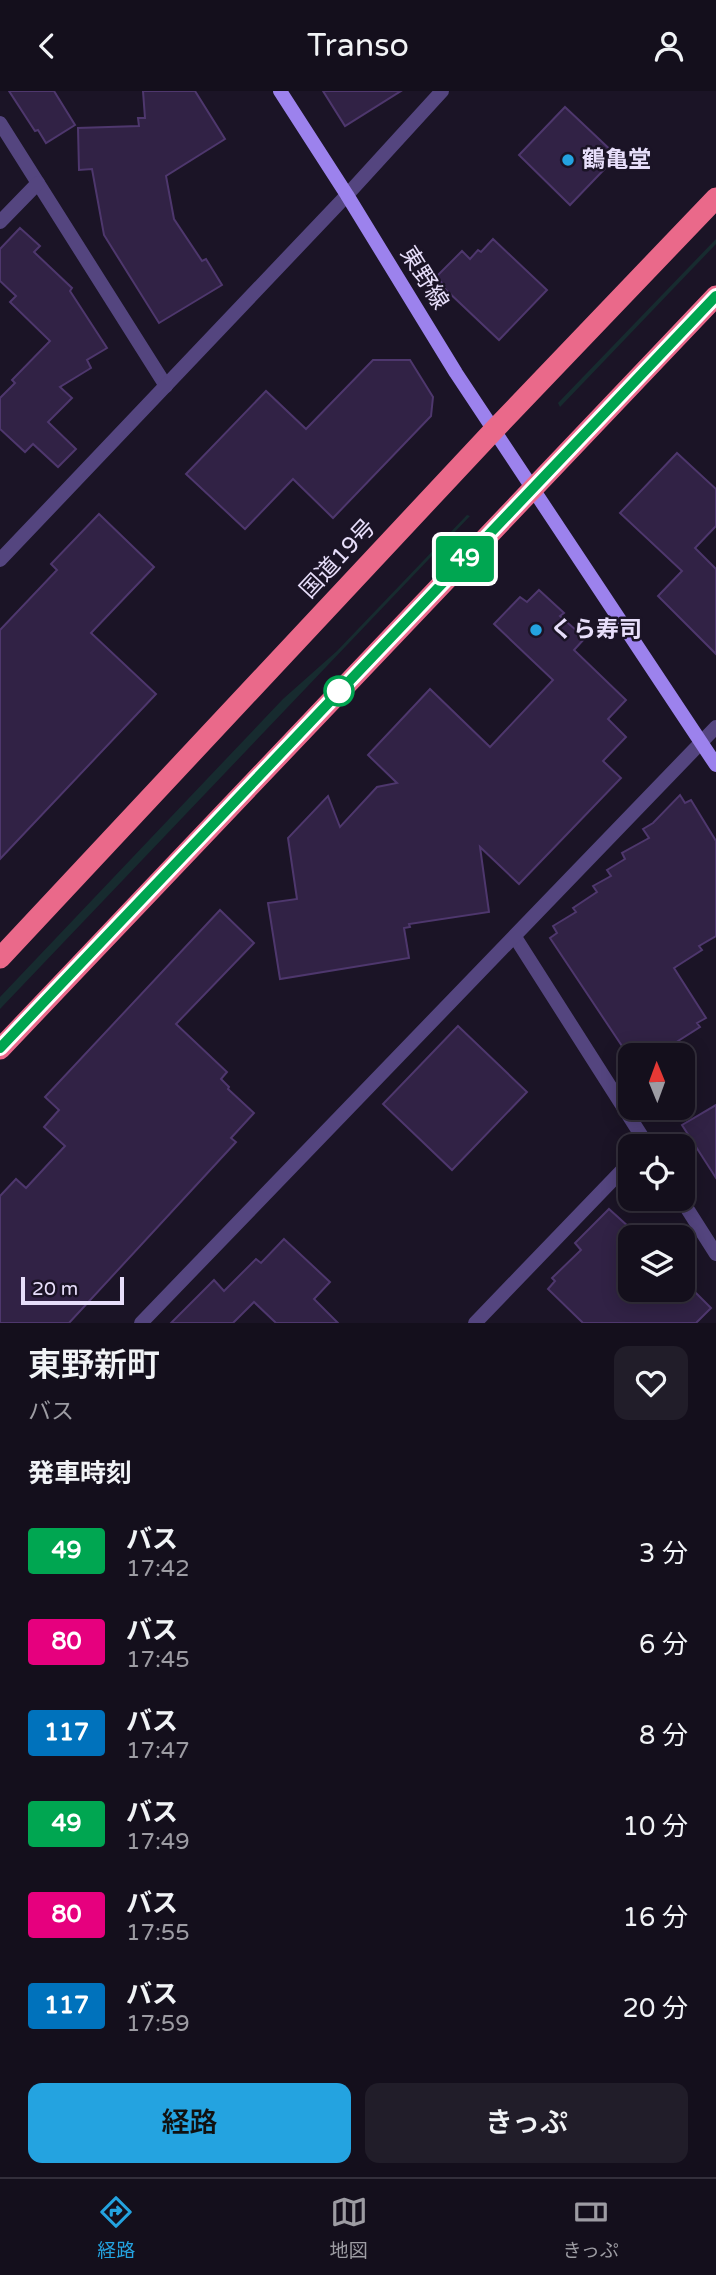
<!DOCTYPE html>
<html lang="ja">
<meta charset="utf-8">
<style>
:root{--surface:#140f1c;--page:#211d29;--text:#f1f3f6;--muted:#9d9ca3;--line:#332f3b;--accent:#24a3e0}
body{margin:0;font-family:"Varela Round","Noto Sans JP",sans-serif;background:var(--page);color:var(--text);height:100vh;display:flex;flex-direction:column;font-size:26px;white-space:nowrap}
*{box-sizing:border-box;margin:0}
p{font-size:23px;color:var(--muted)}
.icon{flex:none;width:38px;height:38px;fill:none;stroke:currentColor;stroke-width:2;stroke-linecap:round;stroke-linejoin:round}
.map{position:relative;height:1232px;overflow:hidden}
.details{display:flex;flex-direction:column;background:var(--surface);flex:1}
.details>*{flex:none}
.badge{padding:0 14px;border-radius:5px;font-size:24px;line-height:46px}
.needle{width:46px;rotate:359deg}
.buttons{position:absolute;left:618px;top:952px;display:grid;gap:14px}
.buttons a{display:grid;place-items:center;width:77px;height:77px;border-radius:14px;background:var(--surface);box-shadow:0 4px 18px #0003,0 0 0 2px var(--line);font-size:35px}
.scale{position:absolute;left:21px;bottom:18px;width:103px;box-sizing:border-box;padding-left:7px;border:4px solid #e7defa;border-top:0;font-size:19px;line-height:24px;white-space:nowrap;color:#e7defa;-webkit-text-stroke:5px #1b1426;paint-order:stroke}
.map>.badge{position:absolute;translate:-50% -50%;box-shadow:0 0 0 4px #fff}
h2{padding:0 28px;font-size:26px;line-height:63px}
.round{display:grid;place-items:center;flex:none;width:74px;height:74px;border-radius:14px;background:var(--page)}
.head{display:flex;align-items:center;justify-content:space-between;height:119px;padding:0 28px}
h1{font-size:33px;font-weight:600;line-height:52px}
.cta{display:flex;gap:14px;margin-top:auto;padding:14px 28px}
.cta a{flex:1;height:80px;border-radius:14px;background:var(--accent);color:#111;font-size:28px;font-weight:600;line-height:80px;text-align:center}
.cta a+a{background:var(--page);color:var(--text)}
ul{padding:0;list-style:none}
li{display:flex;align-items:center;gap:21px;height:91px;padding:0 28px}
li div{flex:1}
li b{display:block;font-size:26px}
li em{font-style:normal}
li .badge{min-width:77px;font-weight:700;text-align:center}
header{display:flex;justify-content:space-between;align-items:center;height:91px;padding:0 28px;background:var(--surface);font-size:32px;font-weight:600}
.menu{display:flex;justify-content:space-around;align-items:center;height:98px;border-top:2px solid var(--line);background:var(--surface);font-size:19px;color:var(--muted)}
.menu a{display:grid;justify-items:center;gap:4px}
.menu .on{color:var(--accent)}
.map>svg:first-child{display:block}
.green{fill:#172b2f}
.building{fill:#312245;stroke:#4e376d;stroke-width:2}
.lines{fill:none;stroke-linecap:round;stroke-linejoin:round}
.street{stroke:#54457f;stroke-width:14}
.secondary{stroke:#9c82ed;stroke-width:14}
.highway{stroke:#ea698a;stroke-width:21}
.line-casing{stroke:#fff;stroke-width:16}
.line{stroke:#00a651;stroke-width:10}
.poi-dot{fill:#24a3e0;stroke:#1b1426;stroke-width:2.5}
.stop-dot{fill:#fff;stroke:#00a651;stroke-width:3.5}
.labels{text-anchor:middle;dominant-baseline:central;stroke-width:5;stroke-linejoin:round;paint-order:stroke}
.poi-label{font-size:23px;font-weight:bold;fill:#e7defa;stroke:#1b1426;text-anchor:start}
.street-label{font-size:23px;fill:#e7defa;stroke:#1b1426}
</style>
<header><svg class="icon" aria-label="back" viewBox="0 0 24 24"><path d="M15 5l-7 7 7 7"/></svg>Transo<svg class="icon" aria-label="person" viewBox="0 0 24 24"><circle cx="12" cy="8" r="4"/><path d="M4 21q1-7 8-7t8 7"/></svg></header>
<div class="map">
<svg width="716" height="1232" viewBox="0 0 716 1232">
<rect width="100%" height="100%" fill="#1b1426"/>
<g class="green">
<polygon points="716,148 716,153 560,316 558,312"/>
<polygon points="467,424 470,425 0,918 0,906 283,608 337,560"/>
</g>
<g class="building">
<polygon points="9,0 54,0 75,34 46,52 38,39 35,40"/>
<polygon points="143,0 195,0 225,48 166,85 174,128 202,170 206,168 222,194 159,232 104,144 92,78 79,79 78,37 139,35 138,27 145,27"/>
<polygon points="323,0 401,0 345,35"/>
<polygon points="565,16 617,65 570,114 519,64"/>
<polygon points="20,137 40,155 34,161 72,197 70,200 107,257 87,269 91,277 60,296 72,307 48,331 76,358 58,376 33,353 25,361 0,338 0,307 15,292 12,289 50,250 10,211 16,205 0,190 0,158"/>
<polygon points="493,148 547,199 499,249 444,197 445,195 436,186 462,160 470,168 478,159 481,161"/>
<polygon points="373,269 410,269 433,306 431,325 333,427 293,388 245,438 186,383 266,300 306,338"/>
<polygon points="677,362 716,398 716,435 695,457 716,478 716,563 658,505 682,480 620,422"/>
<polygon points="99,423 154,476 91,542 156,603 0,768 0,539 57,479 51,473"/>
<polygon points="539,499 564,522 560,525 585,547 574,559 626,609 608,628 626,646 603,670 621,687 519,793 480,756 489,821 409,833 410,836 404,837 409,867 280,888 268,812 297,808 288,747 328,705 340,736 377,696 397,692 368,664 430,598 490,656 553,589 494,533 520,506 527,511"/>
<polygon points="680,704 685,712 691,709 716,750 716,845 699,855 702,859 674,877 706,927 697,932 700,936 656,964 630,964 630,967 550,847 557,842 553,835 576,821 573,817 597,801 593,795 611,785 607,779 625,768 622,762 649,747 643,738 653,732"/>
<polygon points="220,819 254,852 176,933 227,981 221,988 229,996 228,998 254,1022 231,1047 236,1051 69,1232 0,1232 0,1105 16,1088 26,1097 65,1055 44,1036 59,1019 45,1006"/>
<polygon points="458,935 527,1001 452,1079 383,1013"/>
<polygon points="716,1014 716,1087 682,1034"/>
<polygon points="609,1118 630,1137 630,1199 693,1199 711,1217 696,1232 583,1232 548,1198 555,1190 552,1187 581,1159 575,1152"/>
<polygon points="284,1148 330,1191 314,1208 338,1232 276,1232 254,1211 233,1232 171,1232 214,1189 224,1200 256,1168 261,1172"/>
</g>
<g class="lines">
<g class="street">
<polyline points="0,32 166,295"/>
<polyline points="0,131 38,92"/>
<polyline points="0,469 347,104 442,0"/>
<polyline points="515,846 648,1055"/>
<polyline points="681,1108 716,1163"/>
<polyline points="141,1232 716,636"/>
<polyline points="475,1232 630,1071"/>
</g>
<polyline class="secondary" points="280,0 347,104 456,282 716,674"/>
<g class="highway">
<polyline points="0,867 495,338 716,107"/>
<polyline points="0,958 716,205"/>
</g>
</g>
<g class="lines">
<g class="line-casing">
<polyline id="line" points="0,957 716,205"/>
</g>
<use href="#line" class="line"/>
</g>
<g class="poi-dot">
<circle cx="568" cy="69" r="7"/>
<circle cx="536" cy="539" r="7"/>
</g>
<circle class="stop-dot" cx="339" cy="600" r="14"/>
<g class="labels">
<g class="poi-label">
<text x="582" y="69">鶴亀堂</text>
<text x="550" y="539">くら寿司</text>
</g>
<g class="street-label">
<text transform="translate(424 187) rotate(58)">東野線</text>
<text transform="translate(338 468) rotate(-47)">国道19号</text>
</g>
</g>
</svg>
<div class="buttons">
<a><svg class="needle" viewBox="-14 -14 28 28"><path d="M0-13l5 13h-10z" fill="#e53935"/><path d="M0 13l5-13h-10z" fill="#9d9ca3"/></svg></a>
<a><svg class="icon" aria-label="locate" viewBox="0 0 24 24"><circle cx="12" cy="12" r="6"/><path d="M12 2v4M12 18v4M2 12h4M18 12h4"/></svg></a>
<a><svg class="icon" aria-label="layers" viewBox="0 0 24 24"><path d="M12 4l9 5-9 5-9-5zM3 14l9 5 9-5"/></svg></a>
</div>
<div class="scale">20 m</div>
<b class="badge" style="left:465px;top:468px;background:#00a651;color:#fff">49</b>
</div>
<section class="details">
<div class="head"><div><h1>東野新町</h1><p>バス</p></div><a class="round"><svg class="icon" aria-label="heart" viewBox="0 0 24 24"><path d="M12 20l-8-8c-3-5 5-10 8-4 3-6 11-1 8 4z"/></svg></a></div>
<h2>発車時刻</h2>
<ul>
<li><span class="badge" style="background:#00a651;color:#fff">49</span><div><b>バス</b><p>17:42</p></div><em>3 分</em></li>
<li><span class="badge" style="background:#e6007e;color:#fff">80</span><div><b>バス</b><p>17:45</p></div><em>6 分</em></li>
<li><span class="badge" style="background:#0072bc;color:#fff">117</span><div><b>バス</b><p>17:47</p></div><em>8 分</em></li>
<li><span class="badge" style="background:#00a651;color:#fff">49</span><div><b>バス</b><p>17:49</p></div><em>10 分</em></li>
<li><span class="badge" style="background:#e6007e;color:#fff">80</span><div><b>バス</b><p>17:55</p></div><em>16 分</em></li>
<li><span class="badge" style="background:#0072bc;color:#fff">117</span><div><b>バス</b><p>17:59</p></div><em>20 分</em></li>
</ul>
<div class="cta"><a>経路</a><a>きっぷ</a></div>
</section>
<nav class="menu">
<a class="on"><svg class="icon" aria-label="directions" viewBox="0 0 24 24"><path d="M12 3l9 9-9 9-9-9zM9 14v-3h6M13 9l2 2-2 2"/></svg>経路</a>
<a><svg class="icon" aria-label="map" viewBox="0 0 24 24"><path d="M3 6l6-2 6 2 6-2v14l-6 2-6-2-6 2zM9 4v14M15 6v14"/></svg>地図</a>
<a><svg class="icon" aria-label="tickets" viewBox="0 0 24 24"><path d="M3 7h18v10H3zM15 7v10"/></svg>きっぷ</a>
</nav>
